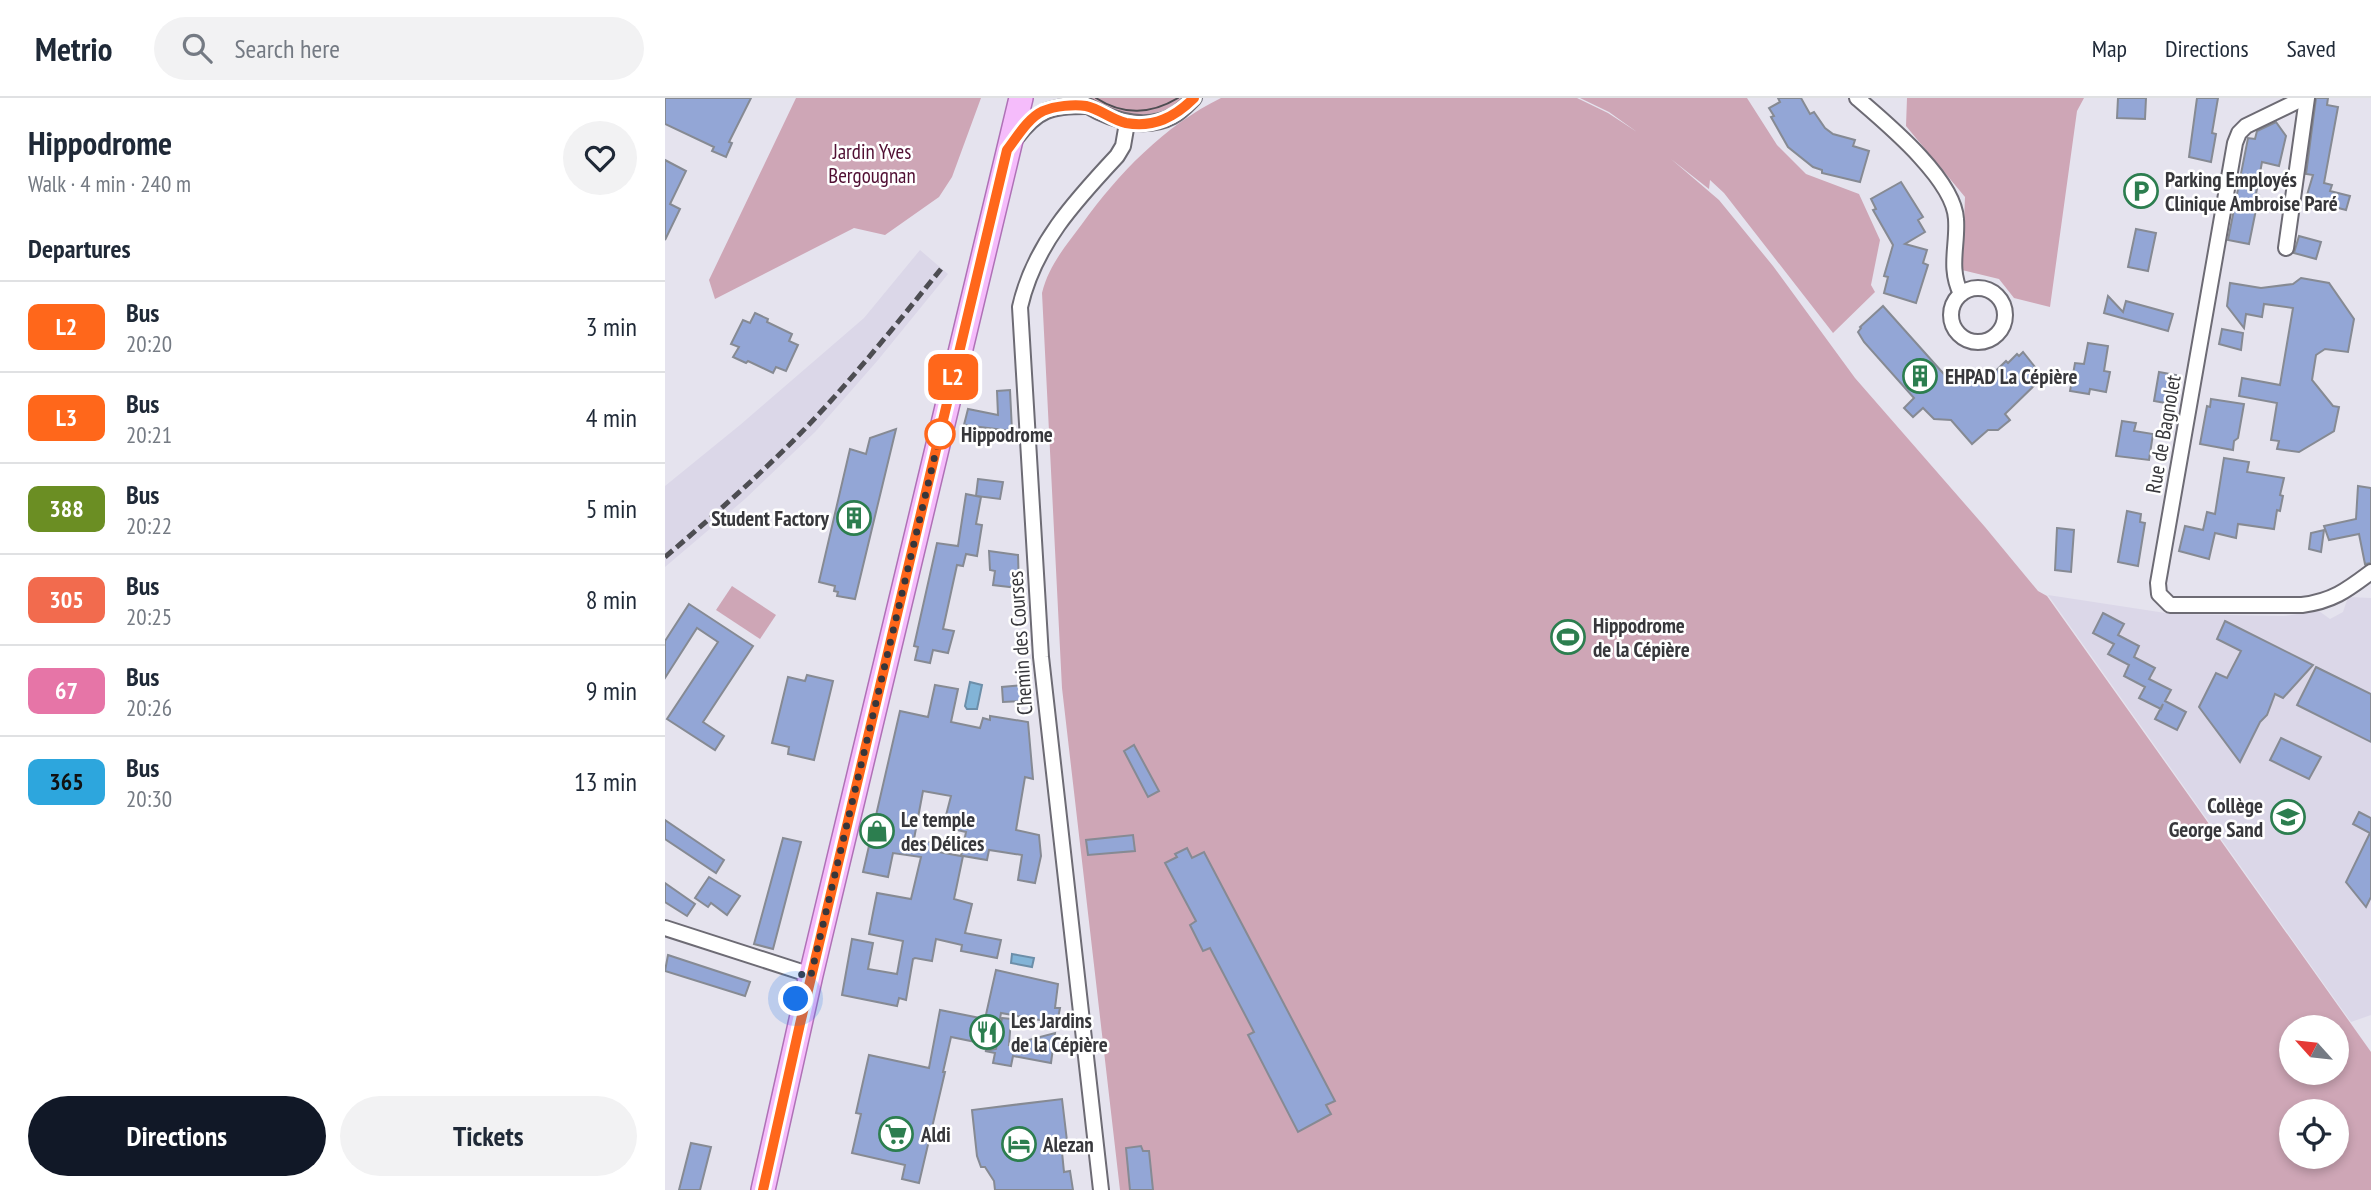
<!DOCTYPE html>
<meta charset="utf-8">
<style>
:root{--surface:#fff;--page:#f2f2f3;--text:#1f2937;--muted:#747a83;--line:#e0e1e3;--accent:#111827}
body{margin:0;font-family:"PT Sans Narrow",sans-serif;background:var(--page);color:var(--text);height:100vh;display:flex;flex-direction:column;font-size:26px;white-space:nowrap}
*{box-sizing:border-box;margin:0}
p{font-size:23px;color:var(--muted)}
.icon{flex:none;width:38px;height:38px;fill:none;stroke:currentColor;stroke-width:2;stroke-linecap:round;stroke-linejoin:round}
.map{position:relative;flex:1;overflow:hidden}
.sheet{display:flex;flex-direction:column;background:var(--surface);width:665px}
.sheet>*{flex:none}
.badge{padding:0 14px;border-radius:10px;font-size:24px;line-height:46px}
.needle{width:46px;rotate:297deg}
.fabs{position:absolute;left:1614px;top:917px;display:grid;gap:14px}
.fabs a{display:grid;place-items:center;width:70px;height:70px;border-radius:50%;background:var(--surface);box-shadow:0 4px 10px #0003;font-size:35px}
.you{position:absolute;width:35px;height:35px;margin:-18px;border:5px solid #fff;border-radius:50%;background:#1a73e8;box-shadow:0 0 0 10px #1a73e833}
.map>.badge{position:absolute;translate:-50% -50%;box-shadow:0 0 0 4px #fff}
h2{padding:0 28px;font-size:26px;line-height:63px}
.round{display:grid;place-items:center;flex:none;width:74px;height:74px;border-radius:37px;background:var(--page)}
.head{display:flex;align-items:center;justify-content:space-between;height:119px;padding:0 28px}
h1{font-size:33px;font-weight:700;line-height:52px}
.button{display:flex;gap:14px;margin-top:auto;padding:14px 28px}
.button a{flex:1;height:80px;border-radius:42px;background:var(--accent);color:#fff;font-size:28px;font-weight:700;line-height:80px;text-align:center}
.button a+a{background:var(--page);color:var(--text)}
ul{padding:0;list-style:none}
li{display:flex;align-items:center;gap:21px;height:91px;padding:0 28px;border-top:2px solid var(--line)}
li div{flex:1}
li b{display:block;font-size:26px}
li em{font-style:normal}
li .badge{min-width:77px;font-weight:700;text-align:center}
header{display:flex;align-items:center;gap:42px;box-sizing:border-box;height:98px;padding:0 35px;background:var(--surface);border-bottom:2px solid var(--line)}
header strong{font-size:33px}
nav{display:flex;gap:38px;margin-inline-start:auto;font-size:24px}
.search{width:490px;height:63px;background:var(--page);display:flex;align-items:center;gap:18px;box-sizing:border-box;padding:0 24px;border-radius:38px;color:var(--muted);font-size:26px}
main{display:flex;flex:1;min-height:0}
.map>svg:first-child{display:block}
.built{fill:#dbd7e8}
.green{fill:#cea6b6;fill-rule:evenodd}
.water{fill:#82b4d7;stroke:#6c8ea8;stroke-width:2}
.building{fill:#93a6d6;stroke:#868a93;stroke-width:2;fill-rule:evenodd}
.lines{fill:none;stroke-linecap:round;stroke-linejoin:round}
.street-casing{stroke:#6d6b74;stroke-width:18}
.primary-casing{stroke:#af71b6;stroke-width:26}
.street{stroke:#fff;stroke-width:14}
.primary{stroke:#f5bcfb;stroke-width:23}
.tram{stroke:#4d4d52;stroke-width:2}
.rail{stroke:#4d4d52;stroke-width:5;stroke-dasharray:10 5;stroke-linecap:butt}
.line-casing{stroke:#fff;stroke-width:16}
.line{stroke:#ff671b;stroke-width:10}
.walk{stroke:#37373b;stroke-width:7;stroke-dasharray:0 12.6}
.stop-dot{fill:#fff;stroke:#ff671b;stroke-width:3.5}
.labels{text-anchor:middle;dominant-baseline:central;stroke-width:5;stroke-linejoin:round;paint-order:stroke}
.park-label{font-size:21px;fill:#510f33;stroke:#fff}
.poi-label{font-size:21px;font-weight:bold;fill:#37373b;stroke:#fff;text-anchor:start}
.stop-label{font-size:21px;font-weight:bold;fill:#37373b;stroke:#fff;text-anchor:start}
.street-label{font-size:21px;fill:#37373b;stroke:#fff}
</style>
<header>
<strong>Metrio</strong>
<div class="search"><svg class="icon" aria-label="search" viewBox="0 0 24 24"><circle cx="10" cy="10" r="6"/><path d="M15 15l6 6"/></svg>Search here</div>
<nav><a>Map</a><a>Directions</a><a>Saved</a></nav>
</header>
<main>
<section class="sheet">
<div class="head"><div><h1>Hippodrome</h1><p>Walk · 4 min · 240 m</p></div><a class="round"><svg class="icon" aria-label="heart" viewBox="0 0 24 24"><path d="M12 20l-8-8c-3-5 5-10 8-4 3-6 11-1 8 4z"/></svg></a></div>
<h2>Departures</h2>
<ul>
<li><span class="badge" style="background:#ff671b;color:#fff">L2</span><div><b>Bus</b><p>20:20</p></div><em>3 min</em></li>
<li><span class="badge" style="background:#ff671b;color:#fff">L3</span><div><b>Bus</b><p>20:21</p></div><em>4 min</em></li>
<li><span class="badge" style="background:#6b8e23;color:#fff">388</span><div><b>Bus</b><p>20:22</p></div><em>5 min</em></li>
<li><span class="badge" style="background:#f26b4e;color:#fff">305</span><div><b>Bus</b><p>20:25</p></div><em>8 min</em></li>
<li><span class="badge" style="background:#e675a7;color:#fff">67</span><div><b>Bus</b><p>20:26</p></div><em>9 min</em></li>
<li><span class="badge" style="background:#2da6dd;color:#111">365</span><div><b>Bus</b><p>20:30</p></div><em>13 min</em></li>
</ul>
<div class="button"><a>Directions</a><a>Tickets</a></div>
</section>
<div class="map">
<svg width="1706" height="1092" viewBox="0 0 1706 1092">
<rect width="100%" height="100%" fill="#e5e3ee"/>
<g class="built">
<polygon points="255,152 283,176 213,262 150,334 80,401 0,469 0,388 75,327 199,220"/>
<polygon points="1383,497 1507,516 1619,518 1654,513 1665,521 1678,514 1683,499 1706,500 1706,917 1686,924"/>
</g>
<g class="green">
<polygon points="131,0 316,0 287,79 274,99 220,137 189,130 50,201 44,182"/>
<path d="M423 0H521C490 23 455 22 423 0Z"/>
<path d="M556 0H912L943 15 972 34 944 14 915 0H1082L1112 47 1141 76 1194 96 1215 142 1206 187 1210 194 1168 235 1059 95 1045 82 1044 91 1006 61 1054 102 1108 168 1190 280 1320 429 1373 493 1382 498 1706 954V1092H455L397 590 377 195C384 167 400 149 417 126 454 75 499 28 556 0ZM1626 929H1671V975H1626ZM1626 1013H1671V1059H1626Z"/>
<polygon points="1242,0 1419,0 1412,13 1385,209 1349,200 1334,181 1297,172 1300,99 1241,28"/>
<polygon points="67,488 111,517 95,541 51,512"/>
</g>
<g class="water">
<polygon points="305,584 317,587 312,611 302,611 300,608"/>
<polygon points="347,856 369,860 367,869 346,865"/>
</g>
<g class="building">
<polygon points="0,0 86,0 64,44 67,45 61,59 47,53 49,49 0,26"/>
<polygon points="1113,0 1136,0 1145,16 1149,14 1160,30 1168,36 1190,42 1188,48 1204,53 1195,84 1157,75 1157,72 1148,69 1123,49 1106,19 1109,18 1104,10 1115,4"/>
<polygon points="1453,0 1481,0 1480,21 1452,20"/>
<polygon points="1532,0 1553,0 1547,35 1551,36 1546,64 1524,59"/>
<polygon points="1651,0 1663,0 1662,7 1673,9 1659,85 1667,87 1665,93 1685,98 1681,112 1654,105 1652,111 1639,107 1648,77 1641,76"/>
<polygon points="1611,24 1621,38 1614,68 1597,64 1591,96 1594,97 1584,146 1563,142 1583,40 1590,41 1592,33"/>
<polygon points="0,62 21,73 5,106 15,111 0,142"/>
<polygon points="1236,84 1258,119 1253,122 1260,134 1240,146 1262,152 1258,165 1263,167 1251,205 1219,195 1223,179 1219,178 1228,147 1208,112 1211,111 1206,101"/>
<polygon points="1471,131 1491,135 1483,173 1463,169"/>
<polygon points="1634,138 1656,144 1651,161 1629,155"/>
<polygon points="1636,180 1664,185 1689,221 1683,254 1660,251 1651,257 1647,282 1668,308 1674,309 1669,333 1634,354 1612,351 1614,343 1606,342 1612,305 1574,298 1577,280 1615,287 1628,210 1599,206 1597,219 1581,216 1579,230 1562,208 1565,185 1596,190 1628,186"/>
<polygon points="1443,198 1458,214 1461,203 1508,216 1503,233 1439,215"/>
<polygon points="1218,208 1286,284 1295,276 1303,286 1309,277 1317,286 1341,263 1343,265 1352,256 1354,258 1358,254 1378,279 1340,316 1345,322 1333,332 1323,332 1307,346 1286,322 1269,321 1258,310 1248,319 1239,310 1249,300 1199,244 1193,234 1196,230 1195,229"/>
<polygon points="90,215 103,221 102,224 127,236 124,243 133,247 121,273 111,269 108,275 83,263 81,265 68,259 74,249 66,246 78,222 85,225"/>
<polygon points="1557,231 1578,235 1576,252 1554,246"/>
<polygon points="1423,245 1443,248 1439,273 1445,274 1441,294 1425,291 1424,296 1405,293 1410,265 1419,266"/>
<polygon points="1494,274 1511,277 1506,306 1489,303"/>
<polygon points="345,292 347,333 299,327 303,311 333,317 332,293"/>
<polygon points="1546,301 1579,306 1573,340 1569,343 1568,352 1535,346 1542,308 1545,309"/>
<polygon points="1457,323 1471,325 1469,333 1488,336 1484,362 1451,358"/>
<polygon points="231,331 190,501 172,498 173,494 169,493 170,488 154,484 185,351 201,356 205,340"/>
<polygon points="1559,360 1584,364 1582,374 1619,380 1615,397 1618,398 1615,413 1612,412 1609,431 1573,426 1571,440 1550,435 1544,461 1514,453 1520,428 1538,432 1542,414 1550,416"/>
<polygon points="313,381 338,384 335,401 311,398"/>
<polygon points="1693,388 1706,390 1706,465 1700,466 1694,436 1664,442 1659,428 1691,421"/>
<polygon points="301,396 316,399 311,426 317,427 312,458 301,456 298,468 292,467 278,531 289,533 283,555 268,552 265,565 250,562 253,549 249,548 272,445 293,448"/>
<polygon points="1462,413 1476,416 1475,424 1480,425 1473,468 1453,464"/>
<polygon points="1392,430 1409,432 1406,474 1390,472"/>
<polygon points="1659,432 1656,454 1644,451 1646,435"/>
<polygon points="324,453 353,457 354,490 328,487 330,473 325,472"/>
<polygon points="24,506 88,548 38,624 59,638 50,652 2,621 53,544 32,530 0,580 0,543"/>
<polygon points="1438,515 1459,526 1453,537 1474,548 1469,559 1490,570 1484,581 1506,592 1500,603 1521,614 1512,632 1490,621 1498,606 1496,611 1474,600 1480,589 1459,578 1464,567 1443,556 1449,546 1428,535"/>
<polygon points="1560,523 1648,567 1618,600 1610,596 1602,617 1595,624 1575,664 1534,609 1551,575 1562,580 1576,553 1552,541"/>
<polygon points="1651,569 1706,596 1706,644 1632,607"/>
<polygon points="142,577 168,583 149,662 123,656 124,649 107,645 123,579 140,583"/>
<path d="M270 587 293 591 286 624 315 630 318 620 325 622V618L363 624 368 681 360 679 351 732 374 737 376 758 370 785 353 782 357 757 324 752 322 762 298 758 289 801 307 806 300 835 336 842 332 860 296 853 297 847 271 841 267 863 250 860 248 861 241 902 234 900 232 908 177 897 187 841 208 845 203 871 232 876 238 843 204 836 208 815 212 795 246 801 256 759 228 755 223 779 198 774 235 613 263 619ZM258 693 286 698 278 729 301 734 296 758 268 753 270 745 249 741Z"/>
<polygon points="360,587 361,603 338,604 337,589"/>
<polygon points="1616,640 1656,659 1644,681 1605,662"/>
<polygon points="469,647 494,693 483,699 459,653"/>
<polygon points="1694,714 1706,720 1706,799 1701,809 1681,784 1705,735 1688,726"/>
<polygon points="0,722 59,762 51,775 0,741"/>
<polygon points="468,737 470,753 423,757 421,742"/>
<polygon points="118,740 136,744 108,851 89,846"/>
<polygon points="522,750 527,760 539,754 670,1003 661,1007 666,1016 633,1034 583,937 589,934 545,850 538,853 525,827 531,823 500,765 512,759 510,756"/>
<polygon points="44,779 75,798 62,817 46,805 43,809 30,800"/>
<polygon points="0,785 30,806 22,818 0,804"/>
<polygon points="3,857 85,884 80,898 0,873"/>
<polygon points="331,872 393,886 390,910 395,910 392,925 336,915 330,948 286,939 278,974 280,974 254,1085 237,1081 240,1067 187,1055 196,1016 191,1015 204,957 264,970 275,912 320,921"/>
<polygon points="337,920 346,921 344,947 390,935 386,965 348,958 346,968 328,965 330,955 320,953 331,951"/>
<polygon points="397,1001 402,1043 396,1044 399,1074 405,1073 408,1092 330,1092 329,1083 320,1069 316,1069 312,1058 307,1012"/>
<polygon points="26,1045 46,1049 35,1092 14,1092"/>
<polygon points="476,1048 478,1053 484,1053 488,1092 465,1092 461,1050"/>
</g>
<g class="lines">
<g class="street-casing">
<g id="street">
<path d="M410 0C437 19 476 35 508 18 516 14 523 6 529 0"/>
<path d="M1192 0C1221 25 1289 81 1291 121 1293 148 1283 169 1296 196"/>
<path d="M1639 0 1581 28 1574 35 1570 45 1493 485 1494 496 1505 507H1637C1668 503 1682 492 1706 474"/>
<path d="M351 40C373 11 386 8 421 8"/>
<polyline points="1621,150 1642,0"/>
<circle cx="1313" cy="217" r="27"/>
<polyline points="0,830 146,877"/>
<path d="M436 1092 376 559 355 209C369 147 410 103 452 58L458 48 462 25"/>
</g>
</g>
<g class="primary-casing">
<polyline id="primary" points="98,1092 146,877 356,0"/>
</g>
<use href="#street" class="street"/>
<use href="#primary" class="primary"/>
<path class="tram" d="M431 0C458 18 487 16 513 0"/>
<path class="rail" d="M0 459C45 421 89 382 130 341 183 287 229 229 276 171"/>
</g>
<g class="lines">
<g class="line-casing">
<path id="line" d="M98 1092 135 926 342 52C352 39 363 20 378 13 390 8 409 6 421 8 435 11 447 22 461 25 489 30 510 19 529 0"/>
</g>
<use href="#line" class="line"/>
<polyline class="walk" points="131,901 137,875 146,877 275,336"/>
</g>
<defs>
<g id="parking-ring" transform="scale(1.75)"><circle r="9.5" fill="#fff" stroke="#2c7e4f" stroke-width="1.5"/><path d="M-3.5-5.5H1a3.5 3.5 0 0 1 0 7H-1V5.5H-3.5ZM-1-3.4V-.6H.8a1.4 1.4 0 0 0 0-2.8Z" fill="#2c7e4f"/></g>
<g id="building-ring" transform="scale(1.75)"><circle r="9.5" fill="#fff" stroke="#2c7e4f" stroke-width="1.5"/><path d="M-4-6H4V6H1V3H-1V6H-4ZM-2.5-4.3h1.7v1.8h-1.7ZM.8-4.3h1.7v1.8H.8ZM-2.5-1h1.7V.8h-1.7ZM.8-1h1.7V.8H.8Z" fill="#2c7e4f"/></g>
<g id="stadium-ring" transform="scale(1.75)"><circle r="9.5" fill="#fff" stroke="#2c7e4f" stroke-width="1.5"/><path d="M0-5a6.5 5 0 1 0 0 10a6.5 5 0 1 0 0-10ZM-3.5-1.8h7v3.6h-7Z" fill="#2c7e4f"/></g>
<g id="school-ring" transform="scale(1.75)"><circle r="9.5" fill="#fff" stroke="#2c7e4f" stroke-width="1.5"/><path d="M0-5L7-2L0 1L-7-2ZM-4 1L0 2.5L4 1V4Q0 6-4 4Z" fill="#2c7e4f"/></g>
<g id="shop-ring" transform="scale(1.75)"><circle r="9.5" fill="#fff" stroke="#2c7e4f" stroke-width="1.5"/><path d="M-5-2.5h2.3a2.7 3.5 0 0 1 5.4 0H5L5.5 6h-11ZM-1.5-2.5h3a1.5 2.3 0 0 0-3 0Z" fill="#2c7e4f"/></g>
<g id="restaurant-ring" transform="scale(1.75)"><circle r="9.5" fill="#fff" stroke="#2c7e4f" stroke-width="1.5"/><path d="M-5-6h1v4h1v-4h1v4h1v-4h1v5L-1.5 .5V6h-2V.5L-5-1ZM5-6V6H3V1.5H1.5Q1.5-4 5-6Z" fill="#2c7e4f"/></g>
<g id="supermarket-ring" transform="scale(1.75)"><circle r="9.5" fill="#fff" stroke="#2c7e4f" stroke-width="1.5"/><path d="M-6-5.5h2.5l.6 2H6L4.5 2H-2.5L-4.4-4H-6ZM-1.5 3.2a1.3 1.3 0 1 0 .1 0ZM3 3.2a1.3 1.3 0 1 0 .1 0Z" fill="#2c7e4f"/></g>
<g id="hotel-ring" transform="scale(1.75)"><circle r="9.5" fill="#fff" stroke="#2c7e4f" stroke-width="1.5"/><path d="M-6-4.5h1.5V1H6V5H4.5V3h-9V5H-6ZM-4 0a1.8 1.8 0 1 1 3.6 0ZM.5 0V-2.5h3Q6-2.5 6 0Z" fill="#2c7e4f"/></g>
</defs>
<g fill-rule="evenodd">
<use href="#parking-ring" x="1476" y="93"/>
<use href="#building-ring" x="1255" y="278"/>
<use href="#building-ring" x="189" y="420"/>
<use href="#stadium-ring" x="903" y="539"/>
<use href="#school-ring" x="1623" y="719"/>
<use href="#shop-ring" x="212" y="733"/>
<use href="#restaurant-ring" x="322" y="934"/>
<use href="#supermarket-ring" x="231" y="1036"/>
<use href="#hotel-ring" x="354" y="1046"/>
</g>
<circle class="stop-dot" cx="275" cy="336" r="14"/>
<g class="labels">
<g class="park-label">
<text x="207" y="53">Jardin Yves<tspan x="207" dy="24">Bergougnan</tspan></text>
</g>
<g class="poi-label">
<text x="1500" y="81">Parking Employés<tspan x="1500" dy="24">Clinique Ambroise Paré</tspan></text>
<text x="1280" y="278">EHPAD La Cépière</text>
<text x="164" y="420" text-anchor="end">Student Factory</text>
<text x="928" y="527">Hippodrome<tspan x="928" dy="24">de la Cépière</tspan></text>
<text x="1598" y="707" text-anchor="end">Collège<tspan x="1598" dy="24">George Sand</tspan></text>
<text x="236" y="721">Le temple<tspan x="236" dy="24">des Délices</tspan></text>
<text x="346" y="922">Les Jardins<tspan x="346" dy="24">de la Cépière</tspan></text>
<text x="256" y="1036">Aldi</text>
<text x="378" y="1046">Alezan</text>
</g>
<g class="stop-label">
<text x="296" y="336">Hippodrome</text>
</g>
<g class="street-label">
<text transform="translate(1498 336) rotate(-80)">Rue de Bagnolet</text>
<text transform="translate(355 545) rotate(-94)">Chemin des Courses</text>
</g>
</g>
</svg>
<div class="fabs">
<a><svg class="needle" viewBox="-14 -14 28 28"><path d="M0-13l5 13h-10z" fill="#e53935"/><path d="M0 13l5-13h-10z" fill="#747a83"/></svg></a>
<a><svg class="icon" aria-label="locate" viewBox="0 0 24 24"><circle cx="12" cy="12" r="6"/><path d="M12 2v4M12 18v4M2 12h4M18 12h4"/></svg></a>
</div>
<div class="you" style="left:131px;top:901px"></div>
<b class="badge" style="left:288px;top:279px;background:#ff671b;color:#fff">L2</b>
</div>
</main>
